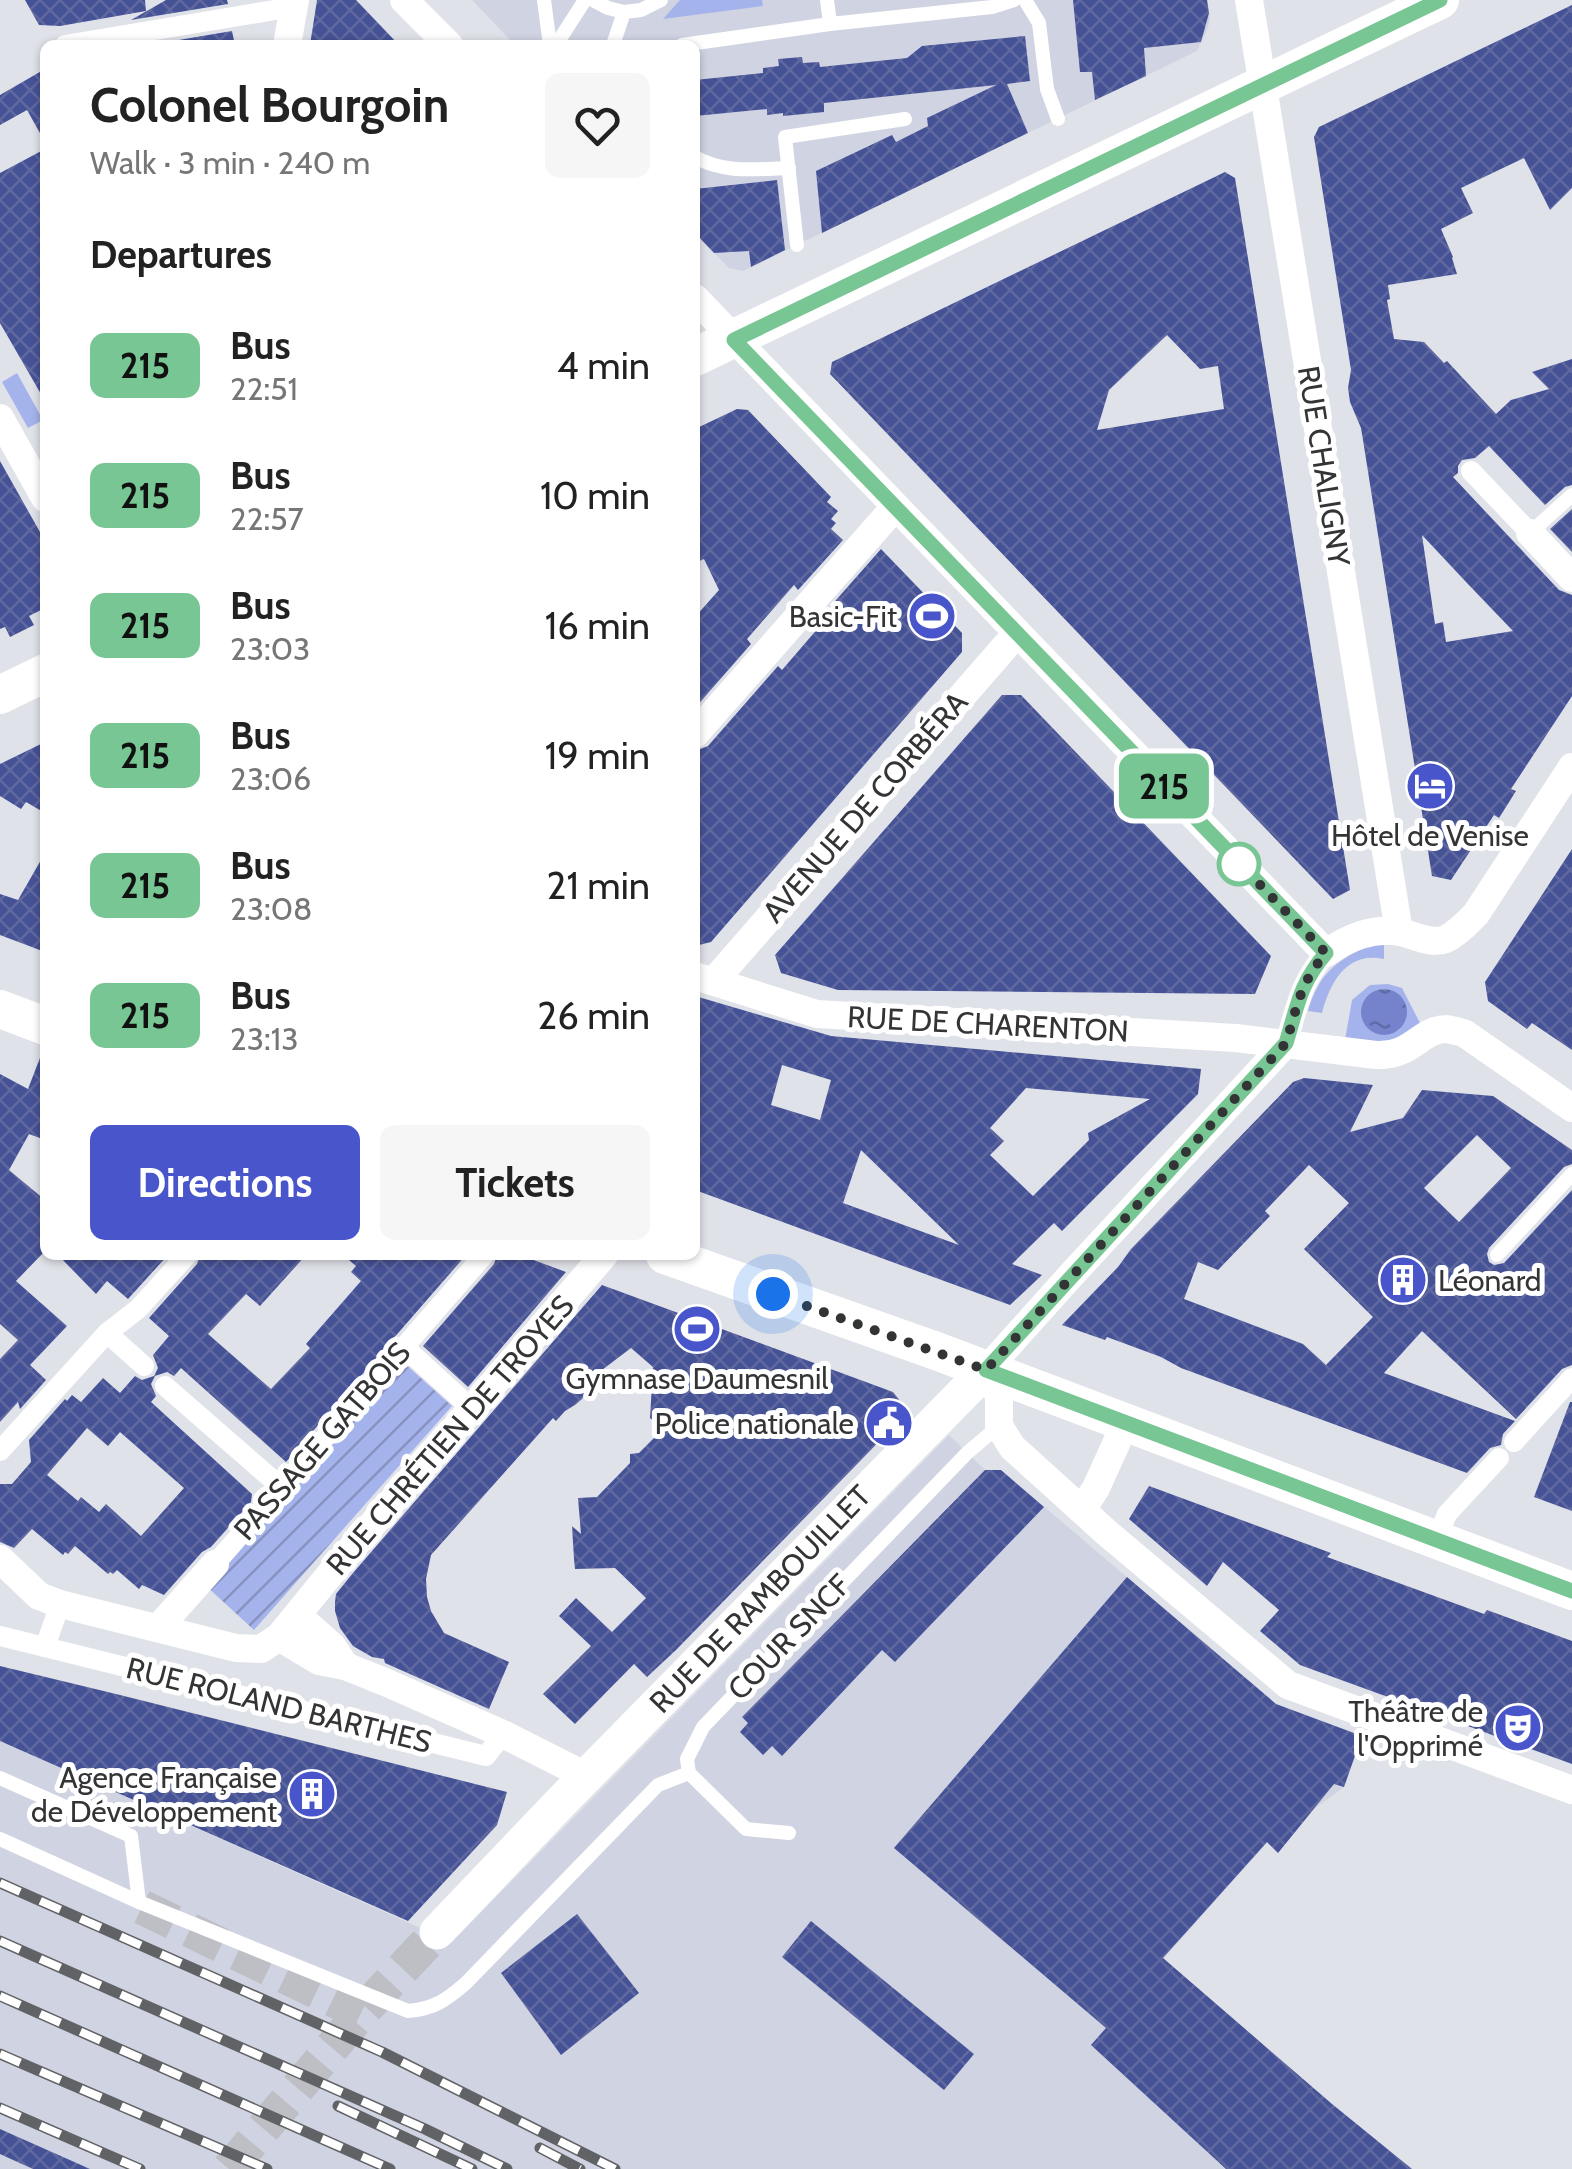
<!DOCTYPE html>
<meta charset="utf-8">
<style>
:root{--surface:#fff;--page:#f6f6f6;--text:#222;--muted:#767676;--accent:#4955ca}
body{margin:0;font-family:Cabin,sans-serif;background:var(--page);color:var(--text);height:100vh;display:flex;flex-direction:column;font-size:38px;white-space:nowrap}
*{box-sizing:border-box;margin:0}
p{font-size:32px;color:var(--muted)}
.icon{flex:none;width:55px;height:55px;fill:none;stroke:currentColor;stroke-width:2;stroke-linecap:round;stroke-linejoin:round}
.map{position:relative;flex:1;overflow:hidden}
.drawer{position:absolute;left:40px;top:40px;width:660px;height:1220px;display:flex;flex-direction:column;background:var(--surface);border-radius:15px;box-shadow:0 2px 8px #0004}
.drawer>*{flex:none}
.badge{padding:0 20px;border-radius:15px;font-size:35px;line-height:65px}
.you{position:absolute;width:50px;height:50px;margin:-25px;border:8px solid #fff;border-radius:50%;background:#1a73e8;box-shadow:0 0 0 15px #1a73e833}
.map>.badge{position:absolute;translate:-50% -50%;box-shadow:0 0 0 5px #fff}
h2{padding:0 50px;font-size:38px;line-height:90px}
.round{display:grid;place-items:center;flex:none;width:105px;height:105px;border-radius:15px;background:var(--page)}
.overview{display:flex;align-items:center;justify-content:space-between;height:170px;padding:0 50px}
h1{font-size:48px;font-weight:800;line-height:75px}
.action{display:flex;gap:20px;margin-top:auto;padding:20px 50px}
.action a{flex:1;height:115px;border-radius:15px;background:var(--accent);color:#fff;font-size:40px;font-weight:800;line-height:115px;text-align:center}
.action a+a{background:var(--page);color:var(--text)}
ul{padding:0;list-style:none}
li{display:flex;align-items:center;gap:30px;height:130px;padding:0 50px}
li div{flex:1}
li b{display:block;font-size:38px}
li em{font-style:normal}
li .badge{min-width:110px;font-weight:700;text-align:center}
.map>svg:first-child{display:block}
.built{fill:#d0d3e1}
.green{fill:#a5b3ec;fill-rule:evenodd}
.garden{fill:url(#garden-furrows)}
.water{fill:url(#water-ripples)}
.building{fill:url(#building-cross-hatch);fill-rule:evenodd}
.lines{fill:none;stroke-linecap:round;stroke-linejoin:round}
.tertiary-tunnel{stroke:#bdbfc5;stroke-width:35;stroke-dasharray:35 18;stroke-linecap:butt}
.service{stroke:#fff;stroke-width:14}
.pedestrian{stroke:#fff;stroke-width:20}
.minor{stroke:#fff;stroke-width:28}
.tertiary{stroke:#fff;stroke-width:35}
.secondary{stroke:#fff;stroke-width:38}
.rail-casing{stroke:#606265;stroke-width:11}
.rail{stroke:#fff;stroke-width:8;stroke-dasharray:22;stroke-linecap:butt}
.line-casing{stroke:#fff;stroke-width:22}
.line{stroke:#77c694;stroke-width:15}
.walk{stroke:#333436;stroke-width:10;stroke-dasharray:0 18}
.stop-dot{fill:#fff;stroke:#77c694;stroke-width:5}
.labels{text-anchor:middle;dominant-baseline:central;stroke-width:10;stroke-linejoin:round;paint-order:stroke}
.street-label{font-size:30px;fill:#333436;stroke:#fff}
.poi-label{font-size:30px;fill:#333436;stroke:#fff;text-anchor:end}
</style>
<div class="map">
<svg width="1572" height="2169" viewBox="0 0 1572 2169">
<defs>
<pattern id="garden-furrows" width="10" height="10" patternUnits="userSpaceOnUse" patternTransform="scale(2.5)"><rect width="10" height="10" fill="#a5b3ec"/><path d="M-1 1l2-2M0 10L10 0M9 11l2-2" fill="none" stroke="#8792c0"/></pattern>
<pattern id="water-ripples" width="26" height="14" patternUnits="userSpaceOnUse" patternTransform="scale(2.5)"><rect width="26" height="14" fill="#7483cb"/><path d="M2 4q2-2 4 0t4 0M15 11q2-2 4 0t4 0" fill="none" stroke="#606ca6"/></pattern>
<pattern id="building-cross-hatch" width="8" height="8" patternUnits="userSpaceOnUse" patternTransform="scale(2.5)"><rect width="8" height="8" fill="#465296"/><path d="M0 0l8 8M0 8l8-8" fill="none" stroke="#5f689f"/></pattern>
</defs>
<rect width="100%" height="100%" fill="#e0e2e9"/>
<g class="built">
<polygon points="472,0 1207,0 1210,17 1208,28 1197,51 743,271 729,268 695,233 695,45 515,45"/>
<polygon points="949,1435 985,1470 1001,1470 1276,1704 1362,1736 1344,1787 1314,1809 1278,1853 1267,1843 1163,1959 1332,2104 1412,2169 0,2169 0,1741 452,1942"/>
</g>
<g class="green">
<polygon points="680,0 762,0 763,6 663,19"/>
<polygon points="17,373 43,420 28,428 2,382"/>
<path d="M1371 944 1384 945V959C1347 951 1330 982 1322 1013L1308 1011C1319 973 1336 961 1371 944Z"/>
<path d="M1388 984 1402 988 1422 1027 1399 1043 1345 1040 1352 1000 1370 985ZM1382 989C1397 991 1405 998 1407 1013L1400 1029C1366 1051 1343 1000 1382 989Z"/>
</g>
<polygon class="garden" points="403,1362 452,1406 254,1630 205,1585"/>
<circle class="water" cx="1384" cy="1012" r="23"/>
<g class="building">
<polygon points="25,0 145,0 146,11 60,26 39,25"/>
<polygon points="166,0 227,0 228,4 131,20"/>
<polygon points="317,0 356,0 399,45 310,45"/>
<polygon points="1073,0 1207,0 1209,13 1201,42 1144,48 1146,76 1095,100 1092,72 1080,72"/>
<path d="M1572 5V188L1550 210 1524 158 1461 188 1473 213 1441 229 1453 257 1452 258 1457 274 1388 285 1390 299 1387 300 1394 339 1424 342 1444 363 1447 361 1496 414 1511 400 1549 389 1532 372 1572 359V485L1565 487 1545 505 1489 446 1475 458 1462 460 1458 466V473L1453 477 1559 590 1572 595V696L1511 789 1516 791 1499 818 1494 815 1451 880 1432 876 1363 440 1361 428 1350 402 1348 388 1351 370 1314 137 1319 127ZM1422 535 1467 583 1513 631 1446 642 1443 622 1435 624Z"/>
<polygon points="232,31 235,45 149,45"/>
<polygon points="1025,36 1030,81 1007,84 1028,133 822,233 816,171 892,135 896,142 928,126 927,118 996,85 824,103 824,112 783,116 783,113 767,115 767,109 695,116 695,80 763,73 763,68 779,66 778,59 802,57 803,63 819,62 820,67 907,58 922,46"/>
<polygon points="45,69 45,142 27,110 0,125 0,95"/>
<polygon points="45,149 45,401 0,323 0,173"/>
<path d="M1225 172 1235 178 1350 890 1333 899 830 374 832 362ZM1167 335 1200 369 1218 366 1224 409 1097 430 1109 390Z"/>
<polygon points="777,180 785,250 751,267 749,251 714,253 695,233 695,189"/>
<polygon points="737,409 748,410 831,497 827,502 838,511 831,519 836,523 831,529 843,540 798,590 794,585 747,639 751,644 695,708 695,617 719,590 704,559 695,563 695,429"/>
<polygon points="0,461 45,541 45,608 29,616 34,625 10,637 5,627 0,629"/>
<polygon points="1572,509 1572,552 1550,529"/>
<polygon points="881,549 962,633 962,652 711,942 695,946 695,751 708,746 778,666 782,670 826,619 822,616"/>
<polygon points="1002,695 1021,695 1271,956 1255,994 838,990 781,973 775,955"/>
<polygon points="45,742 45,813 26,802 21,809 0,796 0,764"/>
<polygon points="1572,849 1572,1050 1532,1023 1527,1029 1488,1001 1485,982"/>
<polygon points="45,853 45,952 0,935 0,894 18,900"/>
<path d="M695 996 831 1036 1201 1069 1198 1094 1062 1231 1054 1223 1012 1264 1042 1275 1010 1305 695 1190ZM782 1065 831 1080 820 1120 771 1105ZM1026 1088 1150 1099 1088 1133 1089 1140 1033 1196 990 1155 1004 1141 990 1128ZM861 1150 959 1245 843 1203Z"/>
<polygon points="43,1050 45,1051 45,1140 29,1134 9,1170 45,1200 45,1251 16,1281 67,1326 30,1365 46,1380 20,1409 18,1402 0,1422 0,1359 18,1340 0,1324 0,1074 28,1089"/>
<path d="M1304 1078 1373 1085 1350 1132 1403 1118 1422 1090 1493 1096 1572 1150V1164L1564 1167 1489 1248 1487 1254 1489 1262 1494 1265 1504 1263 1572 1190V1365L1562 1369 1516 1419 1422 1331 1384 1373 1515 1421 1503 1434 1501 1445 1490 1448 1467 1473 1181 1368 1161 1357 1107 1337 1105 1340 1062 1325 1118 1267 1131 1249 1293 1082ZM1477 1135 1511 1168 1459 1222 1424 1188ZM1309 1165 1349 1203 1304 1249 1373 1317 1326 1365 1303 1344 1184 1299 1198 1262 1218 1270 1270 1216 1265 1211Z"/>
<polygon points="58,1255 168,1255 128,1299 107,1281 96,1294"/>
<path d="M200 1255H306L260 1306 246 1294 208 1334 271 1389 310 1348 306 1344 361 1281 351 1272 356 1266 343 1255H466L286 1462 181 1368 174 1376 167 1372 155 1376 151 1384 156 1396 151 1402 252 1494 251 1502 211 1547 202 1552 164 1595 142 1585 139 1589 117 1570 113 1574 110 1572 108 1574 75 1546 68 1554 65 1552 63 1555 32 1529 14 1548 0 1542V1484H12L31 1462 29 1440 65 1399 67 1401 72 1395 81 1402 103 1378 120 1393 135 1376 142 1380 154 1376 158 1368 153 1355 169 1336 149 1318 197 1264ZM87 1428 108 1446 120 1432 184 1488 141 1536 106 1504 99 1512 81 1497 78 1501 47 1475Z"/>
<polygon points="497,1255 520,1255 566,1272 468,1387 423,1346 494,1264"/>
<polygon points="602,1285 893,1392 901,1402 903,1413 901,1419 676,1650 647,1677 634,1664 575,1724 543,1694 591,1646 559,1616 576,1598 612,1632 646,1598 615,1568 575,1569 574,1559 572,1526 581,1534 578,1498 597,1497 630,1463 630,1454 639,1453 663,1429 650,1418 653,1367 631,1348 598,1373 582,1399 575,1405 565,1411 556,1421 553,1418 431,1555 426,1579 427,1597 431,1611 444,1633 509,1662 489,1709 385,1663 384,1659 372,1657 353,1646 340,1628 335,1611 335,1602 336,1594 353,1573"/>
<polygon points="1570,1402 1572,1402 1572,1511 1534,1497"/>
<polygon points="985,1470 1001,1470 1044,1507 895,1662 882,1650 782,1756 772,1746 763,1755 740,1732 748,1723 742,1717"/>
<polygon points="1149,1486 1331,1553 1327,1557 1484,1614 1487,1610 1572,1641 1572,1764 1300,1665 1260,1631 1279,1610 1223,1562 1207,1586 1129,1519"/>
<polygon points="1127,1577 1276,1704 1362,1736 1344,1787 1334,1784 1278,1853 1267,1842 1163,1958 1332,2104 1412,2169 1226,2169 1091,2045 1106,2028 894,1848"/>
<polygon points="0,1666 116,1694 507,1792 497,1825 408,1921 0,1741"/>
<polygon points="577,1914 639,1993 561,2055 501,1973"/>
<polygon points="811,1921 974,2054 944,2090 782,1957"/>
<polygon points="0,2129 90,2169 33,2169 0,2154"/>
</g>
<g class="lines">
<g class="tertiary-tunnel">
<polyline points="142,1907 361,2013"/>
<polyline points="229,2169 361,2013 437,1932"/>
</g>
<g class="service">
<polyline points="544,0 550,45"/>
<polyline points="593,0 608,8 624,12"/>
<polyline points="827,0 830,24"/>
<polyline points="1025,0 1039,23 1047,89 1058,119"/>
<polyline points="556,45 585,0"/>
<polyline points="613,45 624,12 641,10 661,0"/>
<polyline points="682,45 830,24 992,7 1014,0"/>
<path d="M695 157C725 174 756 169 789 168"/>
<polyline points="797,245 785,137 905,119"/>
<polyline points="1530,533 1572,495"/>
<path d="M1286 1043C1298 1006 1299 984 1326 953"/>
<polyline points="1497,1255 1572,1174"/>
<polyline points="0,1778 131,1836 139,1902"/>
<polyline points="789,1833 746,1829 689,1773 687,1759 703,1727 967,1453 999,1426"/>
<path d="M0 1839 139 1902 408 2011C434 2009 446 2000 465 1984L658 1785 689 1773"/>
</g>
<g class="pedestrian">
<polyline points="65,45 293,7"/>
<polyline points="1471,471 1530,533"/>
<polyline points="107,1333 144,1366"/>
<polyline points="404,1347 472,1409"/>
<polyline points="165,1386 282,1488"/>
<polyline points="1514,1442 1572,1378"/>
<polyline points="0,1451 107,1333 138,1309 187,1255"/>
<polyline points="1436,1541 1447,1514 1499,1458"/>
<polyline points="215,1564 484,1255"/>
<polyline points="0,1636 486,1756 503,1734"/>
<polyline points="45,1647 60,1604"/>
</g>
<g class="minor">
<polyline points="404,0 449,45"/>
<polyline points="1249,0 1399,932"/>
<polyline points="287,45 295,0"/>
<path d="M695 298 1326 953C1348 938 1372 927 1400 932 1415 935 1431 945 1446 939 1458 933 1467 923 1476 914L1572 767"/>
<polyline points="0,418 45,498"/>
<polyline points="1530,533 1572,578"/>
<polyline points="695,734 895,507"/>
<path d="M695 976 817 1014 1236 1038 1376 1055C1412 1057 1420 1029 1447 1029 1449 1029 1463 1033 1464 1033L1572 1108"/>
<polyline points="714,981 1017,633"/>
<polyline points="1286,1043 1074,1272 986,1370 999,1396 999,1426 1012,1447 1107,1533 1288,1685 1572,1790"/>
<polyline points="1082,1510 1096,1488 1125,1424"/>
<polyline points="0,1559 39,1596 60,1604 236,1648 261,1649 279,1637 340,1562 604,1255"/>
<polyline points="298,1616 332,1646 345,1666"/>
<polyline points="159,1627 215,1564"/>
<polyline points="279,1637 319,1661 345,1666 385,1682 503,1734 586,1776"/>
</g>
<polyline class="tertiary" points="437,1932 564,1799 986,1370"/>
<g class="secondary">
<polyline points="695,357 1440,0"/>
<polyline points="0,695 45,673"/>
<polyline points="0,1009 45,1026"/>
<polyline points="665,1255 939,1352 1572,1591"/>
</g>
<g class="rail-casing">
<g id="rail">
<polyline points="0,1883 382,2052 615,2169"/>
<polyline points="0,1941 425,2129 507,2169"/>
<polyline points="0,1996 390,2169"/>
<polyline points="0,2054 267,2169"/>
<polyline points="338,2106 472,2169"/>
<polyline points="0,2108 140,2169"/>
<polyline points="540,2148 580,2169"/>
</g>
</g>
<use href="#rail" class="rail"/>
</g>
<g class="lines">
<g class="line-casing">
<path id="line" d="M1440 0 734 340 1326 953C1299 985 1298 1005 1286 1043L986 1370 1572 1591"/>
</g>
<use href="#line" class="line"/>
<path class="walk" d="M773 1294 986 1370 1286 1043C1298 1005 1299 985 1326 953L1236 860 1239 864"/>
</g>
<defs>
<g id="stadium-disc" transform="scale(2.5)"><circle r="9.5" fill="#4955ca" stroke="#fff"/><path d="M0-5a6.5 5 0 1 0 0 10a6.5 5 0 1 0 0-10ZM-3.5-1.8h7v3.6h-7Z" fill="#fff"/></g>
<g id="hotel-disc" transform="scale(2.5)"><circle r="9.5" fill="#4955ca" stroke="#fff"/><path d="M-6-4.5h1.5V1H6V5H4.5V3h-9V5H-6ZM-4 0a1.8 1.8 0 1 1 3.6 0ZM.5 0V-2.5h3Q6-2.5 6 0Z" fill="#fff"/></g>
<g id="building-disc" transform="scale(2.5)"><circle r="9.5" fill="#4955ca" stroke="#fff"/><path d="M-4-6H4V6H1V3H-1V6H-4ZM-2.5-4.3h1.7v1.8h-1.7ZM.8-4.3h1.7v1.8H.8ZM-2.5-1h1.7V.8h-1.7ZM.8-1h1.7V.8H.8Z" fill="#fff"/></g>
<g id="civic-disc" transform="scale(2.5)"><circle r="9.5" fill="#4955ca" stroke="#fff"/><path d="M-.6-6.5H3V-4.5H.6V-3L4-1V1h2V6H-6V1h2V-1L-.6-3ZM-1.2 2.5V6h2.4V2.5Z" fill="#fff"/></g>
<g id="theatre-disc" transform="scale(2.5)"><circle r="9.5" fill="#4955ca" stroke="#fff"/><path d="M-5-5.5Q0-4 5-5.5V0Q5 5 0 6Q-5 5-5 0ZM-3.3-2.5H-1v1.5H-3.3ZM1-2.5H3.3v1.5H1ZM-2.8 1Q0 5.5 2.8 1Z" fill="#fff"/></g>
</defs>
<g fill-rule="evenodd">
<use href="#stadium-disc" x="932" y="616"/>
<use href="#hotel-disc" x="1430" y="786"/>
<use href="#building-disc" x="1403" y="1280"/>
<use href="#stadium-disc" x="697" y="1329"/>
<use href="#civic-disc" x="889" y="1423"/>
<use href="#theatre-disc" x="1518" y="1728"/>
<use href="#building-disc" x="312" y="1794"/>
</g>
<circle class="stop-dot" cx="1239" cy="864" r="20"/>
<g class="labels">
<g class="street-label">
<text transform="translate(1324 466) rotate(81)">RUE CHALIGNY</text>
<text transform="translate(865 807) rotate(-49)">AVENUE DE CORBÉRA</text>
<text transform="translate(988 1024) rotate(3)">RUE DE CHARENTON</text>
<text transform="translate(450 1435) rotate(-49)">RUE CHRÉTIEN DE TROYES</text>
<text transform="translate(322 1441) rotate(-49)">PASSAGE GATBOIS</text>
<text transform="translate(760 1599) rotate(-46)">RUE DE RAMBOUILLET</text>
<text transform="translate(789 1637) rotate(-46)">COUR SNCF</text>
<text transform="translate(279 1705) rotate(14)">RUE ROLAND BARTHES</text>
</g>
<g class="poi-label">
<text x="897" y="616">Basic-Fit</text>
<text x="1430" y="835" text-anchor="middle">Hôtel de Venise</text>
<text x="1438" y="1280" text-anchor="start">Léonard</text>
<text x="697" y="1378" text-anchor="middle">Gymnase Daumesnil</text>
<text x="854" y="1423">Police nationale</text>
<text x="1483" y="1711">Théâtre de<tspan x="1483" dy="34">l'Opprimé</tspan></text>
<text x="277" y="1777">Agence Française<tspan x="277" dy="34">de Développement</tspan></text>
</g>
</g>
</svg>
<div class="you" style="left:773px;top:1294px"></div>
<b class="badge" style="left:1164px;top:786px;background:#77c694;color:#111">215</b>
<section class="drawer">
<div class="overview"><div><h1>Colonel Bourgoin</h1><p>Walk · 3 min · 240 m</p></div><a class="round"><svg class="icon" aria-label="heart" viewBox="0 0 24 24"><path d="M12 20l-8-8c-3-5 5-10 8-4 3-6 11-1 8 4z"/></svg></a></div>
<h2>Departures</h2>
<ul>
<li><span class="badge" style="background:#77c694;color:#111">215</span><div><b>Bus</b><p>22:51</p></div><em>4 min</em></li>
<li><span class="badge" style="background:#77c694;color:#111">215</span><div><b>Bus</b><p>22:57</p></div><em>10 min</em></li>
<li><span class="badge" style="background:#77c694;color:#111">215</span><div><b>Bus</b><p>23:03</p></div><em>16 min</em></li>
<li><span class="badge" style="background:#77c694;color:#111">215</span><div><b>Bus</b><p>23:06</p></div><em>19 min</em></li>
<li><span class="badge" style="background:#77c694;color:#111">215</span><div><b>Bus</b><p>23:08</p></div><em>21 min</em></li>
<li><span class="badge" style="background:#77c694;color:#111">215</span><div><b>Bus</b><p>23:13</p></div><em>26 min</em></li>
</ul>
<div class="action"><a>Directions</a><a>Tickets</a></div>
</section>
</div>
